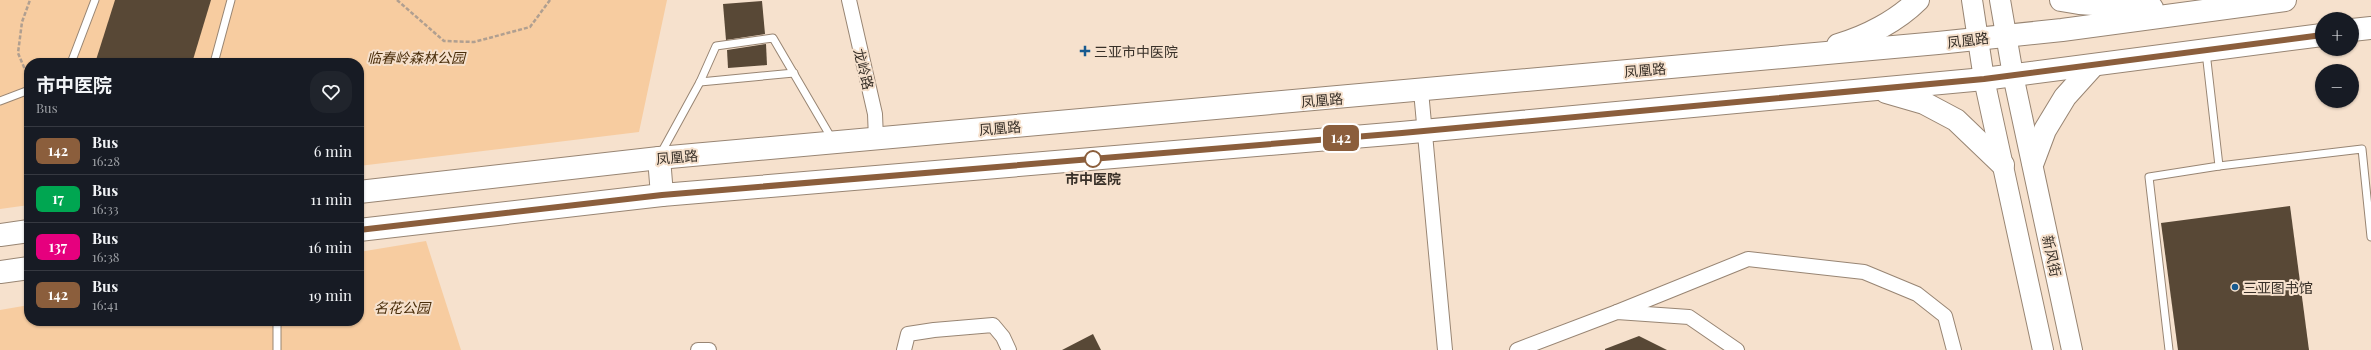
<!DOCTYPE html>
<meta charset="utf-8">
<style>
:root{--surface:#171b24;--page:#20242c;--text:#f1f3f6;--muted:#9ea1a6;--line:#363941}
body{margin:0;font-family:"Playfair Display","Noto Sans SC",serif;background:var(--page);color:var(--text);height:100vh;display:flex;flex-direction:column;font-size:15px;white-space:nowrap}
*{box-sizing:border-box;margin:0}
p{font-size:13px;color:var(--muted)}
.icon{flex:none;width:22px;height:22px;fill:none;stroke:currentColor;stroke-width:2;stroke-linecap:round;stroke-linejoin:round}
.map{position:relative;flex:1;overflow:hidden}
.panel{position:absolute;left:24px;top:58px;width:340px;height:268px;display:flex;flex-direction:column;background:var(--surface);border-radius:16px;box-shadow:0 1px 3px #0004}
.panel>*{flex:none}
.badge{padding:0 8px;border-radius:6px;font-size:14px;line-height:26px}
.controls{position:absolute;left:2315px;top:12px;display:grid;gap:8px}
.controls a{display:grid;place-items:center;width:44px;height:44px;border-radius:50%;background:var(--surface);box-shadow:0 1px 3px #0004;font-size:20px}
.map>.badge{position:absolute;translate:-50% -50%;box-shadow:0 0 0 2px #fff}
.round{display:grid;place-items:center;flex:none;width:42px;height:42px;border-radius:16px;background:var(--page)}
.head{display:flex;align-items:center;justify-content:space-between;height:68px;padding:0 12px}
h1{font-size:19px;font-weight:700;line-height:30px}
ul{padding:0;list-style:none}
li{display:flex;align-items:center;gap:12px;height:48px;padding:0 12px;border-top:1px solid var(--line)}
li div{flex:1}
li b{display:block;font-size:15px}
li em{font-style:normal}
li .badge{min-width:44px;font-weight:700;text-align:center}
.map>svg:first-child{display:block}
.green{fill:#f7cca0}
.building{fill:#584836}
.lines{fill:none;stroke-linecap:round;stroke-linejoin:round}
.service-casing{stroke:#988573;stroke-width:9}
.minor-casing{stroke:#988573;stroke-width:16}
.secondary-casing{stroke:#988573;stroke-width:22}
.trunk-casing{stroke:#988573;stroke-width:24}
.path{stroke:#b09f90;stroke-width:2.5;stroke-dasharray:4 2;stroke-linecap:butt}
.service{stroke:#fff;stroke-width:7}
.minor{stroke:#fff;stroke-width:14}
.secondary{stroke:#fff;stroke-width:20}
.trunk{stroke:#fff;stroke-width:22}
.line-casing{stroke:#fff;stroke-width:9}
.line{stroke:#8b5e3c;stroke-width:6}
.poi-dot{fill:#175a8f;stroke:#f6e1cd;stroke-width:1.5}
.stop-dot{fill:#fff;stroke:#8b5e3c;stroke-width:2}
.labels{text-anchor:middle;dominant-baseline:central;stroke-width:4;stroke-linejoin:round;paint-order:stroke}
.street-label{font-size:14px;fill:#383028;stroke:#f6e1cd}
.poi-label{font-size:14px;fill:#383028;stroke:#f6e1cd;text-anchor:start}
.park-label{font-size:14px;font-style:italic;fill:#4a2e0b;stroke:#f6e1cd}
.stop-label{font-size:14px;font-weight:bold;fill:#383028;stroke:#f6e1cd}
</style>
<div class="map">
<svg width="2371" height="350" viewBox="0 0 2371 350">
<rect width="100%" height="100%" fill="#f6e1cd"/>
<g class="green">
<polygon points="0,0 667,0 639,132 359,166 359,63 29,63 29,205 0,209"/>
<polygon points="426,241 461,350 0,350 0,310 29,305 29,321 359,321 359,252"/>
</g>
<g class="building">
<polygon points="115,0 211,0 192,63 106,63 96,60"/>
<polygon points="762,1 765,34 726,40 723,4"/>
<polygon points="766,44 767,65 728,68 727,50"/>
<polygon points="2290,206 2309,350 2178,350 2161,223"/>
<polygon points="1093,334 1101,350 1062,350"/>
<polygon points="1639,336 1667,350 1605,350 1605,349"/>
</g>
<g class="lines">
<g class="service-casing">
<g id="service">
<polyline points="71,63 95,0"/>
<polyline points="214,63 231,0"/>
<polyline points="700,82 794,73"/>
<polyline points="0,101 29,90"/>
<polyline points="660,155 700,82 716,46 773,38 832,139"/>
<polyline points="2219,166 2362,149 2371,237"/>
<polyline points="277,350 277,321"/>
<polyline points="2169,350 2149,177 2219,166 2206,52"/>
</g>
</g>
<g class="minor-casing">
<g id="minor">
<polyline points="849,0 875,114 876,139"/>
<polyline points="1421,91 1445,350"/>
<polyline points="1617,312 1748,259 1864,272 1917,294 1945,316 1954,350"/>
<polyline points="698,350 709,350"/>
<polyline points="904,350 908,334 934,330 993,325 1003,337 1009,350"/>
<polyline points="1517,350 1617,312 1689,317 1737,350"/>
</g>
</g>
<g class="secondary-casing">
<g id="secondary">
<polyline points="1972,0 1984,79 2043,350"/>
<polyline points="2000,0 2013,75 2072,350"/>
</g>
</g>
<g class="trunk-casing">
<g id="trunk">
<polyline points="2061,0 2079,3 2152,8"/>
<polyline points="2352,30 2371,28"/>
<path d="M1838 45C1866 37 1897 21 1918 0"/>
<polyline points="1886,92 1924,103 1956,120 2003,165"/>
<polyline points="659,158 662,195"/>
<polyline points="2033,162 2045,130 2065,97 2093,66"/>
<polyline points="359,192 659,158 1938,43 2062,30 2285,0"/>
<polyline points="359,230 662,195 1401,133 1984,79 2322,35"/>
<polyline points="0,235 29,231"/>
<polyline points="0,272 29,268"/>
</g>
</g>
<g class="path">
<polyline points="397,0 444,41 474,42 530,27 550,0"/>
<polyline points="29,79 18,53 22,22 30,0"/>
</g>
<use href="#service" class="service"/>
<use href="#minor" class="minor"/>
<use href="#secondary" class="secondary"/>
<use href="#trunk" class="trunk"/>
</g>
<g class="lines">
<g class="line-casing">
<polyline id="line" points="359,230 662,195 1402,133 1984,79 2322,35"/>
</g>
<use href="#line" class="line"/>
</g>
<g class="poi-dot">
<path d="M1083 45h4v4h4v4h-4v4h-4v-4h-4v-4h4z"/>
<circle cx="2235" cy="287" r="4"/>
</g>
<circle class="stop-dot" cx="1093" cy="159" r="8"/>
<g class="labels">
<g class="street-label">
<text transform="translate(1968 40) rotate(-7)">凤凰路</text>
<text transform="translate(864 69) rotate(76)">龙岭路</text>
<text transform="translate(1645 70) rotate(-5)">凤凰路</text>
<text transform="translate(1322 100) rotate(-5)">凤凰路</text>
<text transform="translate(1000 128) rotate(-5)">凤凰路</text>
<text transform="translate(677 157) rotate(-5)">凤凰路</text>
<text transform="translate(2052 256) rotate(78)">新风街</text>
</g>
<g class="poi-label">
<text x="1094" y="51">三亚市中医院</text>
<text x="2243" y="287">三亚图书馆</text>
</g>
<g class="park-label">
<text x="416" y="57">临春岭森林公园</text>
<text x="402" y="307">名花公园</text>
</g>
<g class="stop-label">
<text x="1093" y="178">市中医院</text>
</g>
</g>
</svg>
<div class="controls">
<a>+</a>
<a>−</a>
</div>
<b class="badge" style="left:1341px;top:138px;background:#8b5e3c;color:#fff">142</b>
<section class="panel">
<div class="head"><div><h1>市中医院</h1><p>Bus</p></div><a class="round"><svg class="icon" aria-label="heart" viewBox="0 0 24 24"><path d="M12 20l-8-8c-3-5 5-10 8-4 3-6 11-1 8 4z"/></svg></a></div>
<ul>
<li><span class="badge" style="background:#8b5e3c;color:#fff">142</span><div><b>Bus</b><p>16:28</p></div><em>6 min</em></li>
<li><span class="badge" style="background:#00a651;color:#fff">17</span><div><b>Bus</b><p>16:33</p></div><em>11 min</em></li>
<li><span class="badge" style="background:#e6007e;color:#fff">137</span><div><b>Bus</b><p>16:38</p></div><em>16 min</em></li>
<li><span class="badge" style="background:#8b5e3c;color:#fff">142</span><div><b>Bus</b><p>16:41</p></div><em>19 min</em></li>
</ul>
</section>
</div>
